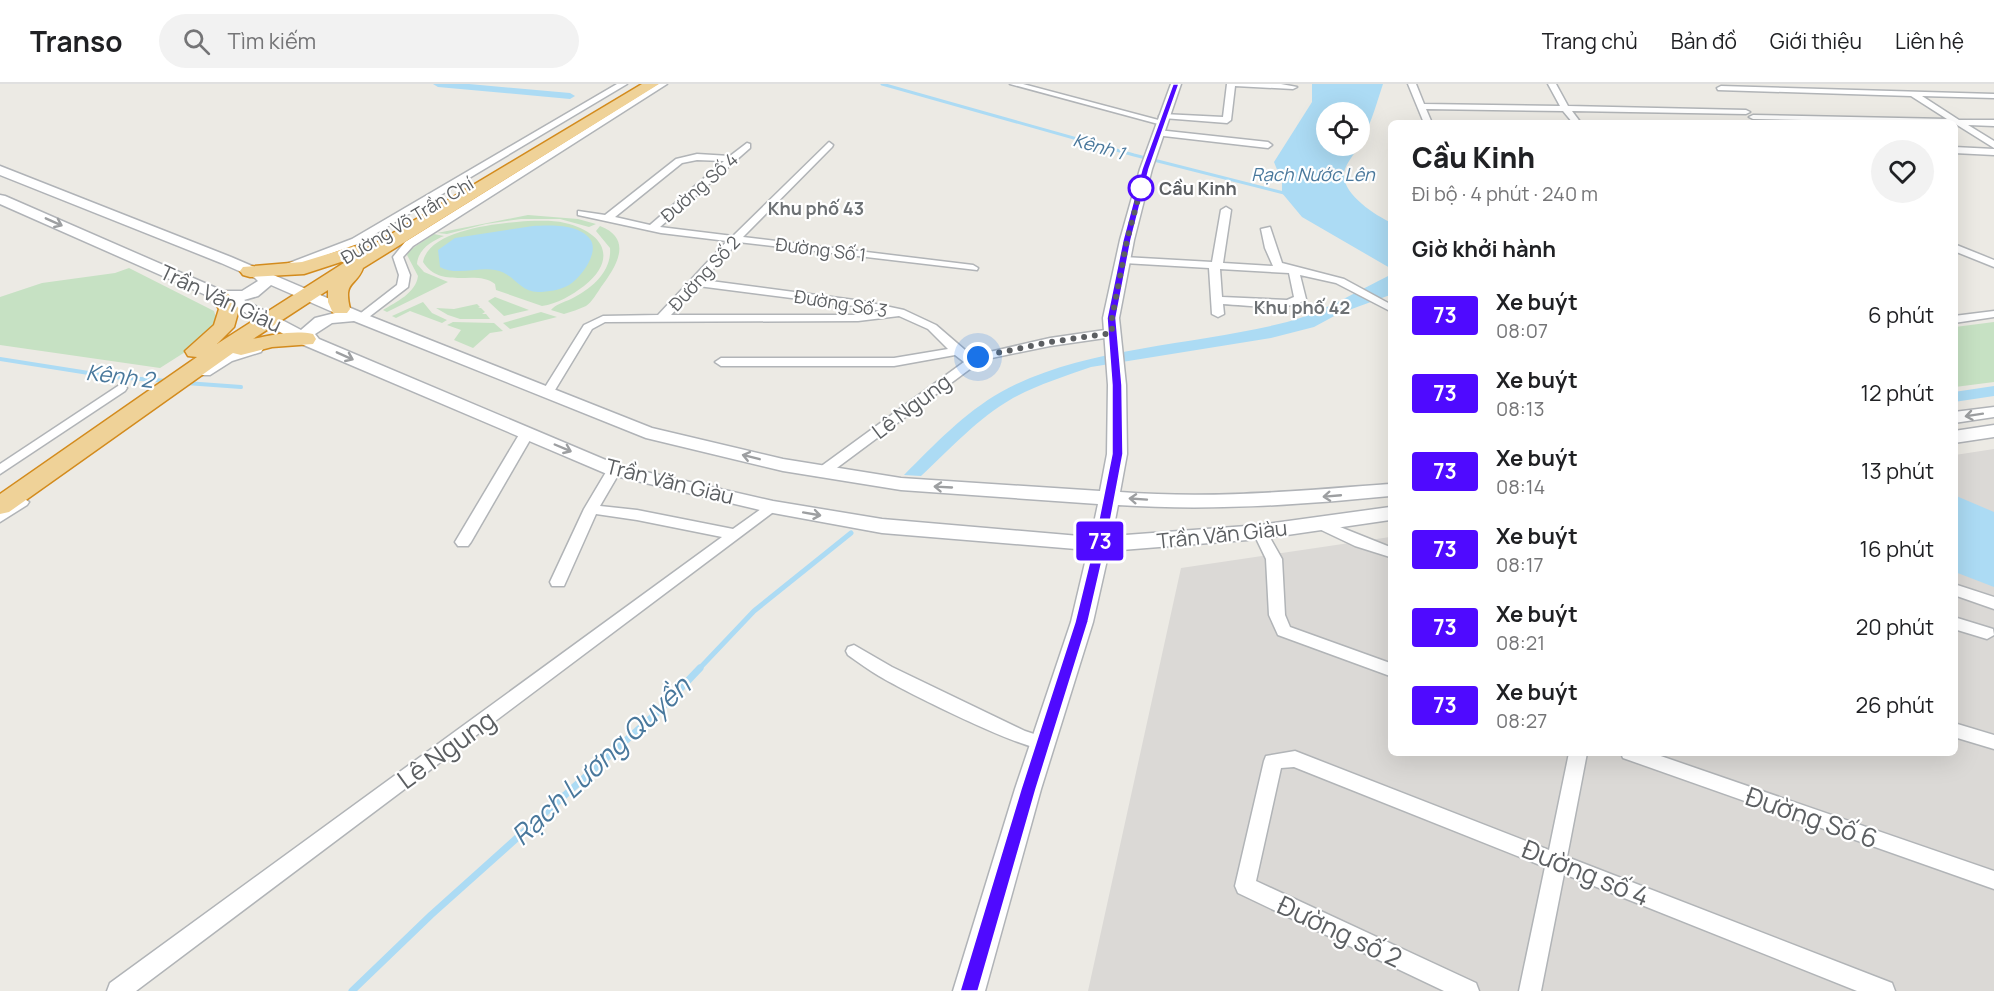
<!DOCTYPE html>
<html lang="vi">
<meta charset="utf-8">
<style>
:root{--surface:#fff;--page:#f2f2f2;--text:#202124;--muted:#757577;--line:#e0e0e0}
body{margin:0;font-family:Manrope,sans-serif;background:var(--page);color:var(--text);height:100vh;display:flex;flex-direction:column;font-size:22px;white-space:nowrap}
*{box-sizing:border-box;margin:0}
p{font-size:20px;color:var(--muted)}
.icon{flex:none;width:33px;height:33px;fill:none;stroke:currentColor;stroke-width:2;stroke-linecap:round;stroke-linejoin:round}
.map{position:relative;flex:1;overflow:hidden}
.details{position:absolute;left:1388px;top:36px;width:570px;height:636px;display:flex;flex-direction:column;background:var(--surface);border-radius:9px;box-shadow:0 6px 24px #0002}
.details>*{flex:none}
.badge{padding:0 12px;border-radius:4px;font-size:21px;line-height:39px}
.tools{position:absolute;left:1316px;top:18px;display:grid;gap:12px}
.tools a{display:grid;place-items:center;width:54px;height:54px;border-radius:50%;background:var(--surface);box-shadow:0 6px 24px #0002;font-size:30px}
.you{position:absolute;width:30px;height:30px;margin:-15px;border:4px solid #fff;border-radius:50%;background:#1a73e8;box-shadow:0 0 0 9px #1a73e833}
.map>.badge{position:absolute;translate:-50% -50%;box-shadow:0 0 0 3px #fff}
h2{padding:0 24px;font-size:22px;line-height:54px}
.round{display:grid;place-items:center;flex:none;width:63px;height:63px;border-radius:32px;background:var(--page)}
.overview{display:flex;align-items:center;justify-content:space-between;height:102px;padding:0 24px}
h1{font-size:28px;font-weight:800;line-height:45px}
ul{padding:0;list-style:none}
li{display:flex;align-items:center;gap:18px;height:78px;padding:0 24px}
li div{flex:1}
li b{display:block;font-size:22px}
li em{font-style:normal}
li .badge{min-width:66px;font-weight:700;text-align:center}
header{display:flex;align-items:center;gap:36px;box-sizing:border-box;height:84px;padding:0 30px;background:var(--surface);border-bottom:2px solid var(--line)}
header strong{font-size:28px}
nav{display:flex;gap:33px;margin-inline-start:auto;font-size:21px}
.search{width:420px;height:54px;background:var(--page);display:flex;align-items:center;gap:15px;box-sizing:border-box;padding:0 21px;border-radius:33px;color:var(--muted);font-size:22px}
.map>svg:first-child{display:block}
.industrial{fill:#dbd9d6}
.green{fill:#c6e1c3}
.water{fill:#acdbf4;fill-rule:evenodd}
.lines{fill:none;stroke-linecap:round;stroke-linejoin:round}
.stream-far3{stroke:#acdbf4;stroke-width:3}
.stream-far2{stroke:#acdbf4;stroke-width:4}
.stream-far1{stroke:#acdbf4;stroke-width:5}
.stream{stroke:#acdbf4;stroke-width:7}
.canal{fill:#acdbf4;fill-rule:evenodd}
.street-casing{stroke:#b1b4b7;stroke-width:3}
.secondary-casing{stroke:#b0b3b7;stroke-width:3}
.highway-casing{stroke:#d38b1d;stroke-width:3}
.street{fill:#fff;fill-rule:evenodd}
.secondary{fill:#fff;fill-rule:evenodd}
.highway{fill:#efd298;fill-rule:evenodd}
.oneway{stroke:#9d9fa1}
.line{fill:#4f0aff;stroke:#fff;stroke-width:1.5}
.walk{stroke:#5c5f62;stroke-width:6;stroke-dasharray:0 10.8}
.stop-dot{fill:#fff;stroke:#4f0aff;stroke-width:3}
.labels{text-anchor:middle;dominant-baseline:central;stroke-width:4.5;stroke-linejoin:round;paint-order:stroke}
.far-water-label{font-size:18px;font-style:italic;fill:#49789c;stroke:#fff}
.far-street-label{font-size:18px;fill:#5c5f62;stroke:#fff}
.far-stop-label{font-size:18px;font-weight:bold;fill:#5c5f62;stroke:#fff;text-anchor:start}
.far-neighbourhood-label{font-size:18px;font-weight:bold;fill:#6d7174;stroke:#fff}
.street-label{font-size:21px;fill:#5c5f62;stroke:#fff}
.water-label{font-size:22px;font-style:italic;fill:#49789c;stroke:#fff}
.near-street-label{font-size:26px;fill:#5c5f62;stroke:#fff}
.near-water-label{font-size:27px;font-style:italic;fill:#49789c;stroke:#fff}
</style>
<header>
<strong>Transo</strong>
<div class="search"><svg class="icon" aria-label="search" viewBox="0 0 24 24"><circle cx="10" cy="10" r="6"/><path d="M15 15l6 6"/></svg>Tìm kiếm</div>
<nav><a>Trang chủ</a><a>Bản đồ</a><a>Giới thiệu</a><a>Liên hệ</a></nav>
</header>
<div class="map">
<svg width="1994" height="907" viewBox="0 0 1994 907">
<rect width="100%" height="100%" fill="#eceae4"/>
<polygon class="industrial" points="1994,365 1994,907 1088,907 1181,484 1390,453 1390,669 1954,669 1955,371"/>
<g class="green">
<polygon points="528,131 578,135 596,140 589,143 560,135 521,135 486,140 447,150 437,149"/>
<path d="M528 137C540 137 553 136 565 139 603 148 619 174 584 202 572 211 557 220 542 222L496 206 495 200C476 184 442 207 423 178 429 145 501 139 528 137Z"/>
<path d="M600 142C634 155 616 183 601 203 597 209 592 218 586 222 579 225 571 228 564 230L551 226C555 221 564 218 571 215 591 205 612 188 610 164L596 147Z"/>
<path d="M434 150 444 152C432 157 418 165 417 180L424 188 448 198 387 228 383 226C396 218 416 209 418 192L407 171 410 166Z"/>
<polygon points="129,184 214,227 218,239 204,256 160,284 0,261 0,213 42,199 115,189"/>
<polygon points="495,213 529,226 504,232 488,217"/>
<polygon points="423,218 432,229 447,236 442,239 410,227 396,234 392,232"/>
<polygon points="477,220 480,223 478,224 481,224 485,228 482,230 486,230 490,235 460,235 448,231 436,224 454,225"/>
<polygon points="541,228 557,233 510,245 503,239"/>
<polygon points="453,238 494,239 503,247 490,249 473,264 454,256 461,246 447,241"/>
<polygon points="1994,238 1994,298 1955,303 1955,243"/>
</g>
<g class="water">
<path d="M1312 0H1383C1377 18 1372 36 1364 53 1360 64 1349 74 1345 85 1337 107 1375 131 1390 138V184L1302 133 1282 109V98L1274 78 1312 18ZM1359 28V62H1326V28Z"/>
<path d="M533 142C550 141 579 140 590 155 600 168 581 194 569 201 560 206 548 208 538 208 519 208 514 189 495 186 478 183 455 192 440 183L438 166 455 154Z"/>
<path d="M1390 191V211L1338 230 1314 243 1271 254 1091 283C1065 292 1037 301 1013 314 978 334 950 365 921 392L904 391C934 361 964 329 1001 308 1080 263 1198 261 1287 238 1319 230 1360 206 1390 191Z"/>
<polygon points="1954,411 1994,428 1994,503 1955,488"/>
</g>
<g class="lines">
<polyline class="stream-far3" points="882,0 1134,71 1288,110"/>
<g class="stream-far2">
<polyline points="0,275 114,293 168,297"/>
<polyline points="186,299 241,303"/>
</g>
<polyline class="stream-far1" points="698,586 754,527 851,449"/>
<polyline class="stream" points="352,907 431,831 660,626 700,584"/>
<g class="canal">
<polygon points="433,0 469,0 570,9 575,12 570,15 438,3"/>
<polygon points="1994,302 1994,312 1954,318 1954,308"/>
</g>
<g class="street-casing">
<g id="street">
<polygon points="617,0 627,0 360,159 285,186 281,187 276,184 352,155"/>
<polygon points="658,0 667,0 413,162 403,173 410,191 408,203 365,236 357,236 357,232 397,201 399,191 393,173 405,158"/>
<polygon points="1010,0 1023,0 1166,38 1162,41"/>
<polygon points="1227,0 1281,0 1297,3 1293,5 1235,2 1231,36 1227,39 1163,34 1159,32 1163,30 1223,33"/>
<polygon points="1408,0 1416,0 1424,20 1560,22 1548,0 1556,0 1568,22 1746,26 1750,28 1746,30 1572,27 1581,39 1573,39 1563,27 1426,25 1432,39 1424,39"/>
<polygon points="1721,2 1994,10 1994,14 1922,12 1959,36 1994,36 1994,42 1968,41 1994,57 1994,64 1954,39 1753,35 1749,33 1753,31 1947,35 1911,12 1718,6 1717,4"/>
<polygon points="1158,46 1268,58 1272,61 1268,64 1155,51 1154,49"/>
<path d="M829 58 833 61 832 63 743 153 973 181 978 184 977 186 738 158 703 196 862 217 904 226 936 241 972 272 1050 254 1112 245 1118 249 1112 253 1050 262 982 276 826 392H816L814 389 816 386 964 278 955 271 894 282H721L715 278 721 274H894L948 265 928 245 899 232 858 237 605 238 592 245 552 311H544L542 308 584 241 603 232 658 231 727 157 661 149 578 131V127L605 131 676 75 697 70 730 72 747 59 750 60V64L660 143 733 152ZM697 76 724 77 650 141 615 133 682 79ZM698 202 862 223 881 227 858 231H671Z"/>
<polygon points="1954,63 1994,65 1994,71 1954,69"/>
<path d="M1226 123 1231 126 1223 179 1273 182 1265 164 1261 145 1270 143 1282 179 1344 195 1390 220V227L1336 199 1300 191 1306 215C1290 228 1244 221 1223 220L1224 230 1218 233 1212 230 1209 184 1124 179 1119 176 1124 173 1212 178 1221 126ZM1220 185 1289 189 1294 213 1287 216 1222 213Z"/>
<polygon points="1954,160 1994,176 1994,183 1954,167"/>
<polygon points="1994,227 1994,233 1954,239 1954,232"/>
<polygon points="257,261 263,265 261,268 232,277 210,291 202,291 200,288 224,271"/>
<polygon points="121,300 125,301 127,304 125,307 0,390 0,380"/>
<polygon points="527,345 534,349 471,458 468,462 458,462 455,458 520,349"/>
<polygon points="614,382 621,386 600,422 637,426 733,445 768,420 773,418 780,423 136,907 107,907 110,899 722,453 637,436 596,430 564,502 552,502 550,498 584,425 609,383"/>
<polygon points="22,413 29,418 27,421 0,438 0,426"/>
<polygon points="1320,435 1390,463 1390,473 1355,462 1315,443 1313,440"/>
<polygon points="1260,443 1265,445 1282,475 1285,531 1290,543 1390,579 1390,592 1278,551 1269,531 1266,475 1253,448"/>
<polygon points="1954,500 1994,513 1994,525 1954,511"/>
<polygon points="1954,533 1993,545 1994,551 1987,555 1954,545"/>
<path d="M854 561 892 583 1025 647 1049 655 1052 660 1049 665C1031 671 902 606 879 592 869 586 858 578 848 571L846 567 848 563Z"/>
<polygon points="1954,639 1994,651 1994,665 1954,653"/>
<polygon points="1295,667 1549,766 1569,669 1587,669 1567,773 1892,899 1895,907 1857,907 1564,790 1541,907 1519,907 1545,783 1294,683 1281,684 1256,797 1476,899 1479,907 1444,907 1238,809 1235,802 1264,677 1266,672"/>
<polygon points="1621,669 1652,669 1994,787 1994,805 1623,674"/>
</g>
</g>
<g class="secondary-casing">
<g id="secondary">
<path d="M1171 0H1181L1152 85 1134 156 1119 234 1126 301 1127 370 1120 408C1212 415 1298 407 1390 400V412C1299 421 1209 427 1118 421L1112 452 1260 441 1390 423V436L1260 455 1109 467 1093 538 1041 705 985 907H953L1015 705 1071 538 1088 466 882 449 773 429 607 390 299 259 251 231 0 120V111L5 112 223 207H242L258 197 255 194 221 179 0 91V82L231 173 367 231 652 344 783 375 901 394 1100 407 1107 370 1108 301 1103 234 1120 156 1140 85ZM271 201 335 229 315 234 301 246 244 216 258 212ZM354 237 646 354 783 387 901 406 1098 420 1091 453 882 435 773 417 620 382 319 255 315 250 332 239Z"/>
<polygon points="1994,323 1994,333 1954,339 1954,328"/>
<polygon points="1994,341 1994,353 1954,359 1954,347"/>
</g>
</g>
<g class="highway-casing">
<path id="highway" d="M642 0H659L363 184C356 203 343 196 350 225L347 229H333L328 218V206L253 255C272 251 294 246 313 250L316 255 313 260 272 263 241 271 233 269 9 428 0 430V410L197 273 188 272 185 267 214 241 219 225 210 212 213 208H227L239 225 234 243 217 260 350 175 304 190 250 193 243 191 240 187 243 183 302 178 354 162 361 164 363 167Z"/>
</g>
<use href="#street" class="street"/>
<use href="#secondary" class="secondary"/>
<use href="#highway" class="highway"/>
</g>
<defs><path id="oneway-shaft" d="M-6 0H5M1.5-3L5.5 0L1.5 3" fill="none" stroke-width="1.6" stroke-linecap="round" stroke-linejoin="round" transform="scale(1.5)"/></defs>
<g class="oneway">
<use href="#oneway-shaft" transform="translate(54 138) rotate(24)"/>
<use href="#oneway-shaft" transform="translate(345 272) rotate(24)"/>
<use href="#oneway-shaft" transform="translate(1974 331) rotate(171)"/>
<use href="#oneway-shaft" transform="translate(563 364) rotate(23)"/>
<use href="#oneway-shaft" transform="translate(751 373) rotate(-166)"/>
<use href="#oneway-shaft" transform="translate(943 403) rotate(-177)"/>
<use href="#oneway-shaft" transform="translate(1332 412) rotate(175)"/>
<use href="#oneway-shaft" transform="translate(1138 415) rotate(-176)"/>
<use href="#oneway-shaft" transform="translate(812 430) rotate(10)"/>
</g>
<polygon class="line" points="1173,0 1179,0 1149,85 1131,156 1116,234 1122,301 1123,370 1106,460 1088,538 1036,705 978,907 960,907 1021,705 1075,538 1094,460 1112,370 1112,301 1107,234 1123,156 1142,85"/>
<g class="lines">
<polyline class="walk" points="978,273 1050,258 1112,249 1112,234 1127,156 1141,104"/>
</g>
<circle class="stop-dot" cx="1141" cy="104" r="12"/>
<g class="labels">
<g class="far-water-label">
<text transform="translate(1099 62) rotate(16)">Kênh 1</text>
<text x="1313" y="90">Rạch Nước Lên</text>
</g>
<g class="far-street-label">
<text transform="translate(699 103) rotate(-41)">Đường Số 4</text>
<text transform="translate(407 136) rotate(-31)">Đường Võ Trần Chí</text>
<text transform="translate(821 165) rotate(7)">Đường Số 1</text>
<text transform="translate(704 189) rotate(-47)">Đường Số 2</text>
<text transform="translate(841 219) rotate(9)">Đường Số 3</text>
</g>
<g class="far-stop-label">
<text x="1159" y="104">Cầu Kinh</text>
</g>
<g class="far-neighbourhood-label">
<text x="816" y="124">Khu phố 43</text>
<text x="1302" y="223">Khu phố 42</text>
</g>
<g class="street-label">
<text transform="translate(221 214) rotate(25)">Trần Văn Giàu</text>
<text transform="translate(911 322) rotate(-37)">Lê Ngung</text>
<text transform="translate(670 397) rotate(14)">Trần Văn Giàu</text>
<text transform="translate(1222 450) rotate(-6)">Trần Văn Giàu</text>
</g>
<g class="water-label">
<text transform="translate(120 292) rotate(7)">Kênh 2</text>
</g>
<g class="near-street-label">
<text transform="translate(446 665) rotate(-36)">Lê Ngung</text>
<text transform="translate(1812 733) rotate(19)">Đường Số 6</text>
<text transform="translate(1586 788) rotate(22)">Đường số 4</text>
<text transform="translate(1340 847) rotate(25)">Đường số 2</text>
</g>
<g class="near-water-label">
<text transform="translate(600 676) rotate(-43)">Rạch Lương Quyền</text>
</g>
</g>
</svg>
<div class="tools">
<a><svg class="icon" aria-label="locate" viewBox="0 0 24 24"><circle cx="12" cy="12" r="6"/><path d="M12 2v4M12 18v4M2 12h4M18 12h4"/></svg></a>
</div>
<div class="you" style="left:978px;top:273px"></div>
<b class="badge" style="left:1100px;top:457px;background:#4f0aff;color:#fff">73</b>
<section class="details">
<div class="overview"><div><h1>Cầu Kinh</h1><p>Đi bộ · 4 phút · 240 m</p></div><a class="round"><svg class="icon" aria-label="heart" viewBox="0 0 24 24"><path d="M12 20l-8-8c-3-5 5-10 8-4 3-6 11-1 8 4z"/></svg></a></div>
<h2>Giờ khởi hành</h2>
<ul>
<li><span class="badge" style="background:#4f0aff;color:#fff">73</span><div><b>Xe buýt</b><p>08:07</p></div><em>6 phút</em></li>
<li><span class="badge" style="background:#4f0aff;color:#fff">73</span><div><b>Xe buýt</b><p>08:13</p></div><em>12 phút</em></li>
<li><span class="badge" style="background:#4f0aff;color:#fff">73</span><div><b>Xe buýt</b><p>08:14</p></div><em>13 phút</em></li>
<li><span class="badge" style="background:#4f0aff;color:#fff">73</span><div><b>Xe buýt</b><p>08:17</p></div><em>16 phút</em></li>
<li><span class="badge" style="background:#4f0aff;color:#fff">73</span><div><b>Xe buýt</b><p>08:21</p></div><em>20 phút</em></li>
<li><span class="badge" style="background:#4f0aff;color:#fff">73</span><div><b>Xe buýt</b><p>08:27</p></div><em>26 phút</em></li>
</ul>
</section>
</div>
